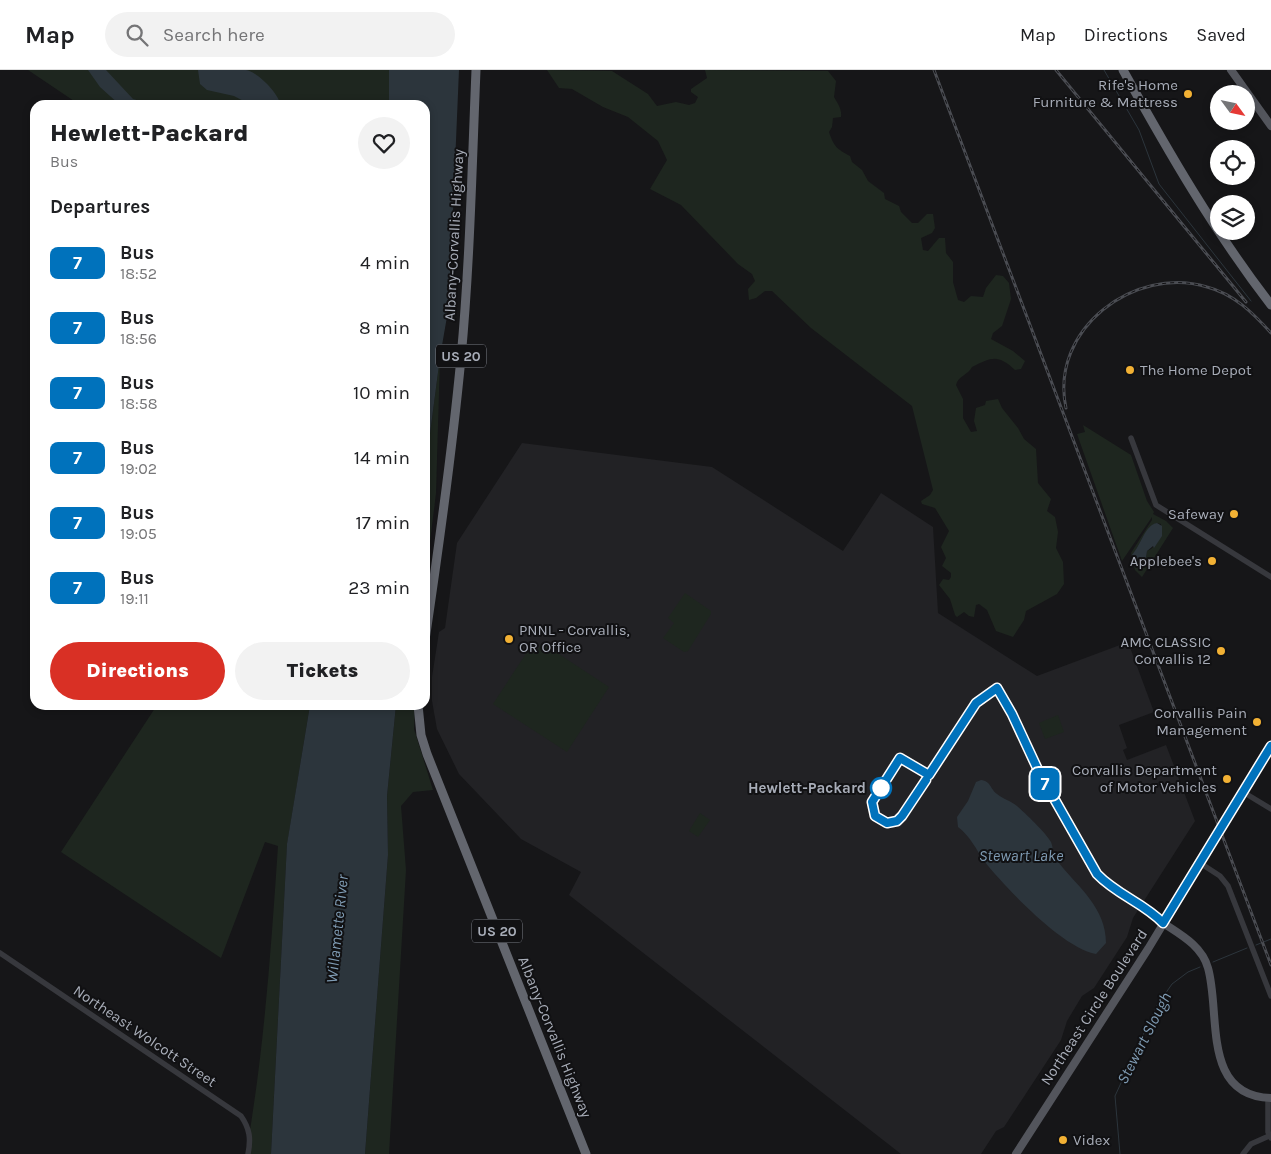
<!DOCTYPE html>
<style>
:root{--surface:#fff;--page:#f2f2f2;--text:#202124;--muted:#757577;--line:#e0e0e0;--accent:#d93025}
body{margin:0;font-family:Karla,sans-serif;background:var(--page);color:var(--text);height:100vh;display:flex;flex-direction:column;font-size:19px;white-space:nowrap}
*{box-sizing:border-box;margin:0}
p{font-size:16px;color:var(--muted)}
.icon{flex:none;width:28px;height:28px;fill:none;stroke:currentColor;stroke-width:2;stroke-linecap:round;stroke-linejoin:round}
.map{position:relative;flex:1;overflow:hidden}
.details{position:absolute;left:30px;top:30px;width:400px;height:610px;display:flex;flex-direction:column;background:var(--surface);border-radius:15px;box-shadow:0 2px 8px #0003}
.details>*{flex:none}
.badge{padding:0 10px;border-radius:8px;font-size:18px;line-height:32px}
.needle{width:32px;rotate:123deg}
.controls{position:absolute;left:1210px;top:15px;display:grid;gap:10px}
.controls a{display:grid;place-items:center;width:45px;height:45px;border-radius:50%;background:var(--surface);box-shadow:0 2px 8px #0003;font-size:25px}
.map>.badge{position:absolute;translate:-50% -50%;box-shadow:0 0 0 2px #fff}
h2{padding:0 20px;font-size:19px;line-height:45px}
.round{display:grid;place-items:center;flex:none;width:52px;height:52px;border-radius:26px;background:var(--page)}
.overview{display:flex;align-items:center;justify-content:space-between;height:85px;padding:0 20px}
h1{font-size:24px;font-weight:800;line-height:38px}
.cta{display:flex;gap:10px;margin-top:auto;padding:10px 20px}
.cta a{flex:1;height:58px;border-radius:30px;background:var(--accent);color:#fff;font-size:20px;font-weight:800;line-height:58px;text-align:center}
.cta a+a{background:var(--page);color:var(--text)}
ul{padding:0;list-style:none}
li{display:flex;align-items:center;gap:15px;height:65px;padding:0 20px}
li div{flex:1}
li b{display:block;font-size:19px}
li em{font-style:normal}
li .badge{min-width:55px;font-weight:700;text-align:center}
header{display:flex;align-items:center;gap:30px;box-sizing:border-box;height:70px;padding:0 25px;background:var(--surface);border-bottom:1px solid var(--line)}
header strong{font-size:24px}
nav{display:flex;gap:28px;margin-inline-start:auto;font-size:18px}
.search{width:350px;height:45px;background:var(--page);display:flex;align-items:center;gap:12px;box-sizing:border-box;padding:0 18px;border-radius:28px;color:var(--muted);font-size:19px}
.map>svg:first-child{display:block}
.built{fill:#222225}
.green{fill:#1e261f;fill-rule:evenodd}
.water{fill:#2c353c}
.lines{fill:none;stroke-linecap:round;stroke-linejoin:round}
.stream{stroke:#2c353c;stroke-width:1}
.minor{stroke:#37383d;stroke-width:5.5}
.major{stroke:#53555c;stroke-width:8}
.highway{stroke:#63666e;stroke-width:9}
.rail-casing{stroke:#4a4c52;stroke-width:3}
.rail{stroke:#111113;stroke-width:1;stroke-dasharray:4;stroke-linecap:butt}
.line-casing{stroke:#fff;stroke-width:11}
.line{stroke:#0072bc;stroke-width:8}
.poi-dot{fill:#f2b134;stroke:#111113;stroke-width:2}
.stop-dot{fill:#fff;stroke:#0072bc;stroke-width:2.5}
.labels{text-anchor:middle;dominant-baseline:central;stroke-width:4;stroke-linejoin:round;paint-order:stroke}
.shield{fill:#111113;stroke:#7b7e86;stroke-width:1}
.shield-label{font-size:14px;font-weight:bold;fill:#a8adb8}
.poi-label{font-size:15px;fill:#a8adb8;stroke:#111113;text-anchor:end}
.street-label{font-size:15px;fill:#a8adb8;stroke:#111113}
.stop-label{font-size:15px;font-weight:bold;fill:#a8adb8;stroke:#111113;text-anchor:end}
.water-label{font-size:16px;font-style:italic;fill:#7f9bb3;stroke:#111113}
</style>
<header>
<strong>Map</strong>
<div class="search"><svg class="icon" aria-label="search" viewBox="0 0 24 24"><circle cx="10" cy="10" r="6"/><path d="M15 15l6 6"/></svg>Search here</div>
<nav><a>Map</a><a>Directions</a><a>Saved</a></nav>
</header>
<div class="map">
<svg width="1271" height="1084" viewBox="0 0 1271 1084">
<rect width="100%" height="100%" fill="#161618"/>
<polygon class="built" points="522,373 712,397 843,481 881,423 933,457 938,543 1037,606 1128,572 1154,642 1119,655 1127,678 1123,680 1127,690 1166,675 1195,751 1133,848 1127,867 1094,918 1082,926 1067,951 1061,970 1004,1057 996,1061 981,1084 901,1084 569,825 581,802 521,769 459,704 437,659 432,631 432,607 439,562 445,558 457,473"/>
<g class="green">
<polygon points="28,0 389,0 389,35 80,35"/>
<path d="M547 0 612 1 648 24 657 36 676 32 689 35 695 33 698 27 691 22V19L707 8 705 0 828 1 836 11 834 27C838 34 842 39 841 47L833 48 832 57 829 62C834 77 837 79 850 86L852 92 862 100 868 111 884 123 885 129 899 136 901 142 912 153H918L927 144H933L935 158 932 163 921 168 923 180 928 181 939 168H945L946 183 953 192V212L958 230 964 232 971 226 983 227 986 218 996 205 1003 206 1009 213 1011 229 1002 256 993 263 991 269 1013 281 1025 291 1021 299 1015 300C998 284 992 287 972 297 968 305 958 306 956 315L963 329V348L971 362 977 361 974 351 976 338 985 335 986 331 998 329 1002 338 1018 358 1024 369 1036 379 1038 413 1051 429 1047 441 1055 447 1058 462 1056 478 1063 492 1064 514 1057 524 1026 541 1024 550 1013 567 996 561 987 540 979 534 976 535 974 547 969 546 964 542 957 547 955 545 950 529 939 515 943 509 949 510 951 507V503L942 496 946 488 941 477 949 461 935 438 922 434 921 431 930 425 933 420 912 336 811 258 772 221H765L756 228 749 230 748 219 755 211 752 204 738 194 681 135 650 119 667 90 658 71 628 47 603 37 572 19 559 18Z"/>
<polygon points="440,287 436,423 425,513 425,402"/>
<path d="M1083 355 1131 385 1147 431 1154 442 1153 444 1166 451 1173 458 1142 507 1135 500 1131 483 1152 450V447L1122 491 1077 364 1085 362ZM1157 453 1161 454C1161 466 1159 476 1147 481L1146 488H1133C1137 477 1147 456 1157 453Z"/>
<polygon points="685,523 711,541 711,544 688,581 684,582 663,568 674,553 668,548"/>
<polygon points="542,573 609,617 567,682 493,634 529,579 536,583"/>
<path d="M157 635H310L287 775 271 1084H246C264 982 271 880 278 776L265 772 221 888 61 782Z"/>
<polygon points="396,635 415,635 414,659 433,720 413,722 401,736 406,800 389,1084 365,1084 388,785 387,726"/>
<polygon points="1058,645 1064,662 1045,669 1039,653"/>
<polygon points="700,743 710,750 698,767 689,761"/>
</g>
<g class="water">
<polygon points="88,0 106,0 133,29 154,35 120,35 100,17"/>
<path d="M198 0C213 0 230 0 246 0 256 1 280 24 280 35H251L234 26 207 20 200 14Z"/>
<polygon points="389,0 459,0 449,235 440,287 425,402 425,35 389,35"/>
<path d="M1157 453 1162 456V466L1154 478 1153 476 1147 481 1146 488 1144 487 1140 496 1132 485C1141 475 1145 455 1157 453Z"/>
<polygon points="310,635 396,635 387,726 388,785 365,1084 271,1084 287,774"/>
<path d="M981 710C991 711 990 719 997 724 1003 729 1011 731 1017 736 1025 743 1046 763 1051 772 1054 780 1052 785 1059 793 1079 818 1106 838 1106 873L1096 884C1062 878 1006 818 984 791 976 779 970 766 958 757L957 747 968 731 976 712Z"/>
</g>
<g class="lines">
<g class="stream">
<polyline points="1104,0 1139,60 1159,114 1251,231"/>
<polyline points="1256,875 1271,869"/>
<polyline points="1213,892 1247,878"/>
<polyline points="1120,1084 1115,1026 1156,937 1172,914 1188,902 1200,897"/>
</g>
<g class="minor">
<polyline points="1131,368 1156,435 1271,507"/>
<polyline points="1243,722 1271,739"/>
<polyline points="1200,793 1220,806 1228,816 1271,926"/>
<path d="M0 883 241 1046C250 1059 251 1069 248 1084"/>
<polyline points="1268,1028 1268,1062 1271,1068"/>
<polyline points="1243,1084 1251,1074 1269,1066"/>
</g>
<g class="major">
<polyline points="1231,0 1271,56"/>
<path d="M1163 853C1181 865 1202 876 1208 898 1221 943 1201 1026 1271 1028"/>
<polyline points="1016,1084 1148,879 1271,676"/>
</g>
<g class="highway">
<path d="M1123 0C1168 81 1214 161 1271 235"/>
<path d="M425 570C439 476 452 382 461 288 470 192 472 96 476 0"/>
<polyline points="418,635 421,665 427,684 586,1084"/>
</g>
<g class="rail-casing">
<g id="rail">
<polyline points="934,0 1271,895"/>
<polyline points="1056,0 1246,232"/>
<path d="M1066 338C1049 259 1135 195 1207 217 1234 224 1253 243 1271 263"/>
</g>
</g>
<use href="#rail" class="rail"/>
</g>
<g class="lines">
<g class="line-casing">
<path id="line" d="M926 710 902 746 897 751 887 753 875 746 872 732 900 688 929 705 976 633 997 618 1012 644 1039 702 1097 804C1117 825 1144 833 1163 853L1271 676"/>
</g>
<use href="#line" class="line"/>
</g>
<g class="poi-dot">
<circle cx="1188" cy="24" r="5"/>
<circle cx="1130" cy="300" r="5"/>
<circle cx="1234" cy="444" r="5"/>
<circle cx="1212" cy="491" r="5"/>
<circle cx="509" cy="569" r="5"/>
<circle cx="1221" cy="581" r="5"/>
<circle cx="1257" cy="652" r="5"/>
<circle cx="1227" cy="709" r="5"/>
<circle cx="1063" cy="1070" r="5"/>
</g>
<circle class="stop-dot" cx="881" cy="718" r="10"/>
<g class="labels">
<g class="shield">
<rect x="436" y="274.5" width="50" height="23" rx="4"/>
<rect x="472" y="849.5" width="50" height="23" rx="4"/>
</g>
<g class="shield-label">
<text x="461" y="286">US 20</text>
<text x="497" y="861">US 20</text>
</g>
<g class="poi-label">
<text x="1178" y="15">Rife's Home<tspan x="1178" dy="17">Furniture &amp; Mattress</tspan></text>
<text x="1140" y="300" text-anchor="start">The Home Depot</text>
<text x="1224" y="444">Safeway</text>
<text x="1202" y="491">Applebee's</text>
<text x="519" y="560" text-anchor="start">PNNL - Corvallis,<tspan x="519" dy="17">OR Office</tspan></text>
<text x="1211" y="572">AMC CLASSIC<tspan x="1211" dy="17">Corvallis 12</tspan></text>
<text x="1247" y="643">Corvallis Pain<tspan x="1247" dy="17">Management</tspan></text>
<text x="1217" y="700">Corvallis Department<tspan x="1217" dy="17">of Motor Vehicles</tspan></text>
<text x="1073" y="1070" text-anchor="start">Videx</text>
</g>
<g class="street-label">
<text transform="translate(454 165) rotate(-87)">Albany-Corvallis Highway</text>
<text transform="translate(1094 937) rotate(-57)">Northeast Circle Boulevard</text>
<text transform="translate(145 966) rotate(34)">Northeast Wolcott Street</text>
<text transform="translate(555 967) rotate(68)">Albany-Corvallis Highway</text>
</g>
<g class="stop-label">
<text x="866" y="718">Hewlett-Packard</text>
</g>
<g class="water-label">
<text x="1021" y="785">Stewart Lake</text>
<text transform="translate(337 859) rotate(-84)">Willamette River</text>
<text transform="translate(1144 968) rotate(-63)">Stewart Slough</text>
</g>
</g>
</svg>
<div class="controls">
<a><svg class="needle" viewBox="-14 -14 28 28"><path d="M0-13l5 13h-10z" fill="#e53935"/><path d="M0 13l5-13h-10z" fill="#757577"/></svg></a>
<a><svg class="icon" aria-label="locate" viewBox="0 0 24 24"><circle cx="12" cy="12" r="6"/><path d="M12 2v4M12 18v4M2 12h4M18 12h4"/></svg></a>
<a><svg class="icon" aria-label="layers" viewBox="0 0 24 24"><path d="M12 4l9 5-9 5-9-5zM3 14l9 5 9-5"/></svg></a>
</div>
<b class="badge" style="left:1045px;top:714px;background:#0072bc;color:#fff">7</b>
<section class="details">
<div class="overview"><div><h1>Hewlett-Packard</h1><p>Bus</p></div><a class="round"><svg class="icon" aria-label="heart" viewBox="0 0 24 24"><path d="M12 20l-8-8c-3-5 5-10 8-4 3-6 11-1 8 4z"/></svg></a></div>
<h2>Departures</h2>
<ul>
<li><span class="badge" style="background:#0072bc;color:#fff">7</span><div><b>Bus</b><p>18:52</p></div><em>4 min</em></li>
<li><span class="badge" style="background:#0072bc;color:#fff">7</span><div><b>Bus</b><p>18:56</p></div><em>8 min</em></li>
<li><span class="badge" style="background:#0072bc;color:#fff">7</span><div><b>Bus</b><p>18:58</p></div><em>10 min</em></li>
<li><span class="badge" style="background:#0072bc;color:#fff">7</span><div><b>Bus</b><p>19:02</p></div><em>14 min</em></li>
<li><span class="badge" style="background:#0072bc;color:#fff">7</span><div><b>Bus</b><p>19:05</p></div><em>17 min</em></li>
<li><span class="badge" style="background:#0072bc;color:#fff">7</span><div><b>Bus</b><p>19:11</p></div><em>23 min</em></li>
</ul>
<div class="cta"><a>Directions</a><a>Tickets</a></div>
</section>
</div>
